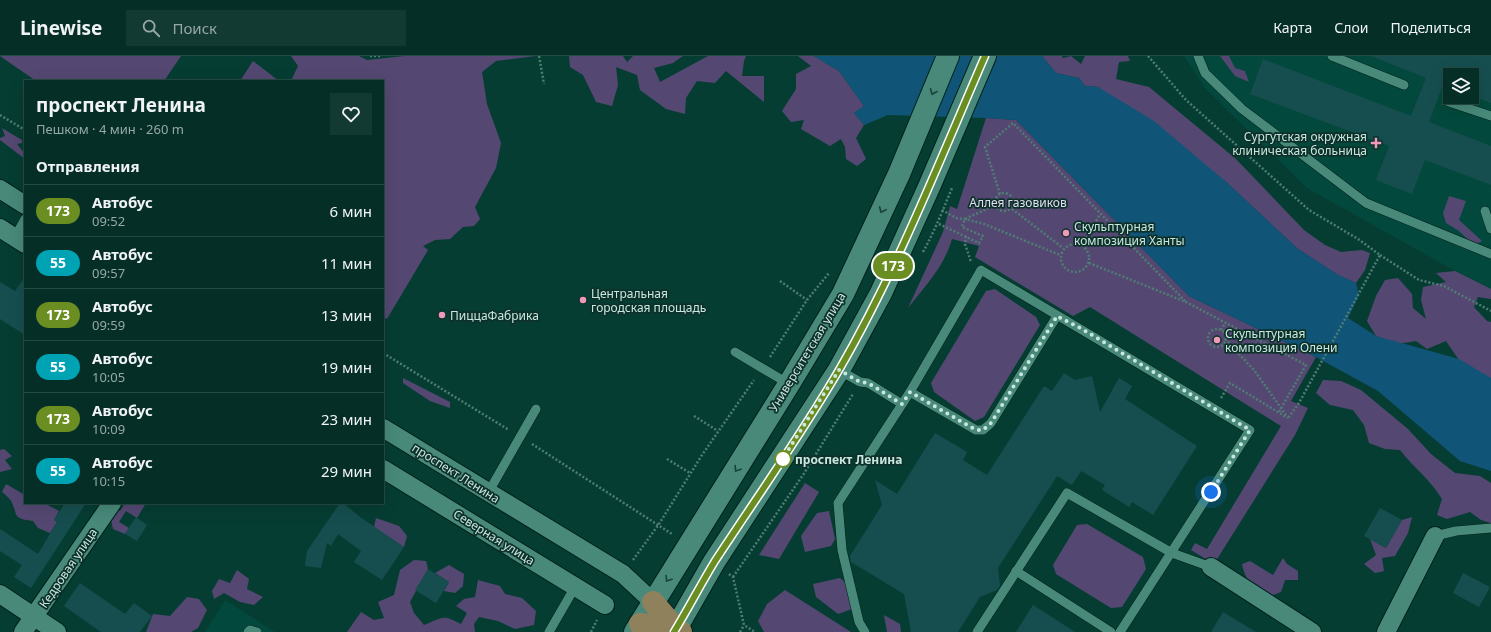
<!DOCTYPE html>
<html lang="ru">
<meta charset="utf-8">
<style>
:root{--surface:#042e26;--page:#123a32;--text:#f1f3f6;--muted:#97a8a7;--line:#254a43}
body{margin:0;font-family:"Noto Sans",sans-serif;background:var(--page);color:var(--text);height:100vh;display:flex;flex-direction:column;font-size:15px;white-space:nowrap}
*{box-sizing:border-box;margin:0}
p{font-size:13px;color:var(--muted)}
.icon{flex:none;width:22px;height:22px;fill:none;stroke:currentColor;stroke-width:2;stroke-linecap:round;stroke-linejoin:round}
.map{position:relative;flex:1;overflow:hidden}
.panel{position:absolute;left:24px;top:24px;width:360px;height:424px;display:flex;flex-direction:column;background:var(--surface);border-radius:0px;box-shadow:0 4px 16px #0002,0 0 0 1px var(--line)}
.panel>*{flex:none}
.badge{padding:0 8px;border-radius:13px;font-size:14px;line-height:26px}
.controls{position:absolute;left:1443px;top:12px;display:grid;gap:8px}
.controls a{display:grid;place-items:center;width:36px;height:36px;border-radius:0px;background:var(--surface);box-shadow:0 4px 16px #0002,0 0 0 1px var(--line);font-size:20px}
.you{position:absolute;width:20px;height:20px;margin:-10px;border:3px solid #fff;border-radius:50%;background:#1a73e8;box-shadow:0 0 0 6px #1a73e833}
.map>.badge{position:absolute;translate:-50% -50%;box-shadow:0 0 0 2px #fff}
h2{padding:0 12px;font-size:15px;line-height:36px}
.round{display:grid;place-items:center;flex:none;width:42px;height:42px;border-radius:0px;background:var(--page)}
.head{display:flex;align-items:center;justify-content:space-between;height:68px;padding:0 12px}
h1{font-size:19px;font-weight:700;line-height:30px}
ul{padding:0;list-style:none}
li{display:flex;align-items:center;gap:12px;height:52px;padding:0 12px;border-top:1px solid var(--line)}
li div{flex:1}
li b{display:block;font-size:15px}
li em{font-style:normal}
li .badge{min-width:44px;font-weight:700;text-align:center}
header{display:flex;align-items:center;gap:24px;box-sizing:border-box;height:56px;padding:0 20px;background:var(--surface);border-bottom:1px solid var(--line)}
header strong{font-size:19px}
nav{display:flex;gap:22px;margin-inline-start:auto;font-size:14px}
.search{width:280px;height:36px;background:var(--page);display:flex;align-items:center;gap:10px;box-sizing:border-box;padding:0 14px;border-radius:0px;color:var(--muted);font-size:15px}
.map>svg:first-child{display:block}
.built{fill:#03483c;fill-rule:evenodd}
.green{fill:#544872}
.water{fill:#105578}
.building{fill:#164e4f}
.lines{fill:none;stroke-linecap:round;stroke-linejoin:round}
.lane-casing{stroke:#00221b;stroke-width:10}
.street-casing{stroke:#00221b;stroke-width:20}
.secondary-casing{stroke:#00221b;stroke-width:24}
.primary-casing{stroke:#00221b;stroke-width:24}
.path{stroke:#4f7d74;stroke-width:2.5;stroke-dasharray:2 2;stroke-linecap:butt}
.lane{stroke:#48897a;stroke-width:9}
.street{stroke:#48897a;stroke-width:18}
.secondary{stroke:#48897a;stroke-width:22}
.primary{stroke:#8f815b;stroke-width:22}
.oneway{stroke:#19433a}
.line-casing{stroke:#fff;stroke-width:9}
.line{stroke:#6b8e23;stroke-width:6}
.walk{stroke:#c8e8df;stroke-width:4;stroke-dasharray:0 7.2}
.poi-dot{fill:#ef9ab8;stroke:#0d312a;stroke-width:1.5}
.stop-dot{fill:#fff;stroke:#6b8e23;stroke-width:2}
.labels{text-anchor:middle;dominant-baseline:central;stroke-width:3.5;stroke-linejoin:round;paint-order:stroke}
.poi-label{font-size:12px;fill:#c8e8df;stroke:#0d312a;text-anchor:start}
.park-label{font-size:12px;fill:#e2ddf1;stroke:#0d312a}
.street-label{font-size:12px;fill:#c8e8df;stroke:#0d312a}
.stop-label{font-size:12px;font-weight:bold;fill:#c8e8df;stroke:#0d312a;text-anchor:start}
</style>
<header>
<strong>Linewise</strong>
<div class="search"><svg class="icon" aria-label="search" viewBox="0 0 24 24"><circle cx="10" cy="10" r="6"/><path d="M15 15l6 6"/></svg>Поиск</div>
<nav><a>Карта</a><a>Слои</a><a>Поделиться</a></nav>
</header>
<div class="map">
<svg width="1491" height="576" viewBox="0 0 1491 576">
<rect width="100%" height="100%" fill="#063d33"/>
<g class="built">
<path d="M1184 0H1491V233L1455 215 1307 132 1205 32ZM1450 19H1472V41H1450Z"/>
<polygon points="225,544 275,576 205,576"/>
</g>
<g class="green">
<polygon points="0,0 181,0 164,25 36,25"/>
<polygon points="291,0 359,0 367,4 405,0 536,0 496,5 482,16 487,48 501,87 496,112 475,151 480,163 474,170 463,171 450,183 435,184 423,190 428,194 387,263 383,261 383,25 291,25 298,10"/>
<polygon points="569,0 623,0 627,6 633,0 683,0 673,7 654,12 660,26 708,0 746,0 744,5 742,20 764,20 764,46 726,15 715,27 697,25 686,42 685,58 666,53 640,34 637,19 616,11 618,29 612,50 596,46 583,19 570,11"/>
<polygon points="798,0 814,0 839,15 864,50 854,57 864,69 856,82 866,103 857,110 846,103 845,91 841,83 830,90 801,73 804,64 791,66 782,55 796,33 796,18 811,10"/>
<polygon points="1042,0 1062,0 1063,2 1071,0 1081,8 1085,0 1128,0 1130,5 1119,6 1116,23 1149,31 1236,103 1304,174 1325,189 1341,196 1362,194 1370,197 1365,214 1356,227 1338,219 1298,193 1225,125 1098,31 1085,30 1079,22 1056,17"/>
<polygon points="1220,0 1229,0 1235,12 1245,15 1249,26 1235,20"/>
<polygon points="253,5 279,25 240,25"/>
<path d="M986 62 1016 64 1189 240 1316 301 1291 345 1308 352 1295 379 1214 508 1191 494 1195 487 1207 493 1281 370 1090 251 1073 260 975 201 979 190 952 183C944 211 925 230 908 252L943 176 950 150 957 153Z"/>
<polygon points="2,72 22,84 22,87 17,88 25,98 25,103 0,84 0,82 5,80"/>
<polygon points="1449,140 1466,145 1459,164 1482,185 1474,189 1459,175 1446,167 1443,157"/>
<polygon points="1455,215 1491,233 1491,243 1478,241 1474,251 1487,265 1491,266 1491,327 1463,310 1446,285 1427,293 1416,285 1398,288 1376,280 1367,265 1376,240 1385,224 1398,222 1412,238 1413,252 1426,263 1421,244 1423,231 1446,226 1436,217"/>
<polygon points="995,233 1036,261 1040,269 984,361 975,365 934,336 931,327 986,235"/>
<polygon points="403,322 450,346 450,352 430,345 403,327"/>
<path d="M1323 324 1341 325 1361 334 1408 373 1431 398 1455 417 1480 420 1491 427V467L1481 464 1470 456 1447 463 1437 459 1442 443C1430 423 1414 412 1400 394L1385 393 1369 387 1364 369 1353 354 1330 349 1316 337Z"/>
<polygon points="4,393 12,400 5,404 12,413 0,416 0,394"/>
<polygon points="805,427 819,436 779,503 759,499"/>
<path d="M6 428 25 439V447H44L59 455 54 464 57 466 50 477 38 472 33 465C11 462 19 460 11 445 9 442 5 438 2 436Z"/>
<polygon points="125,447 146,447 137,462 126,455 119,466 129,472 125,478 113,473 111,464 113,455 120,455"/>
<polygon points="829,455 835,483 831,490 805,496 801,480 817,457"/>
<polygon points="1412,461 1408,477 1395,500 1382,502 1384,515 1375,517 1364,508 1376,499 1370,483 1386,492 1402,464"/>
<polygon points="376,462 399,470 407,480 404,491 374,471"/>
<polygon points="1087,468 1143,501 1146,513 1122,551 1111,552 1056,518 1053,509 1077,469"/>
<path d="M1283 502 1287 508 1298 515V524H1285L1281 536 1268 541C1254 532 1245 525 1242 508L1250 505 1273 519Z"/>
<path d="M414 504 426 505 428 513 410 546 414 557 424 569C444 561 442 558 461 568L467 557 456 550 464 543 475 541 478 524 500 530 505 538 522 542 536 555 534 569 515 573 498 565 479 561 474 568 475 576H347L361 556 374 564 384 562 378 546 394 539 400 514Z"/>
<polygon points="449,509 464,518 463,530 455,537 444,535 449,526 435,517"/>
<polygon points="237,514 249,523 247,533 263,541 254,549 240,546 224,537 214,543 212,535 219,523 230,527"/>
<polygon points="840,522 847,528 852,553 838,558 816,541 813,528"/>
<polygon points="785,534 851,576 764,576 758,565 767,548"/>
<polygon points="187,541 199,543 207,554 198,572 191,576 146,576 153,558 170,560"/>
<polygon points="884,559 900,568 901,576 887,576"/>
</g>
<polygon class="water" points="814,0 1042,0 1056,17 1079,22 1085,30 1098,31 1154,65 1225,125 1298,193 1338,219 1356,227 1359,239 1348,262 1376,280 1459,303 1491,322 1491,415 1460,405 1378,335 1316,301 1189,240 1016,64 986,62 888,59 864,69 854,57 864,50 839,15"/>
<g class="building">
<polygon points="1371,0 1491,0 1491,47 1472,40 1472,19 1450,19 1450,31 1443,29 1429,66 1491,90 1491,129 1425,104 1412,138 1376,124 1389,90 1250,38 1263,3 1411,60 1426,22"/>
<polygon points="25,221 25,279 0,263 0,226 15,235"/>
<polygon points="1064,317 1075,324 1092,320 1100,356 1119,322 1132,330 1125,343 1197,390 1153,459 1132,446 1129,451 1102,434 1105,429 1081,415 1072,429 1057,420 998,512 1000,530 997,534 980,541 958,576 911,576 904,538 851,506 850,500 882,449 875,424 897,438 935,377 967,396 963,404 987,419 1044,330 1052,335"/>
<polygon points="65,447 86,447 31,532 14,521 22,509 0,495 0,473 38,498 57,466 54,464"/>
<polygon points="340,447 343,447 360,461 404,491 382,524 354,506 361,495 338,478 331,490 327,487 321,512 305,510 307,495"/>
<polygon points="1380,452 1402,464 1386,492 1364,480"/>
<polygon points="136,461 147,469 137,485 125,478"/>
<polygon points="428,513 449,526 436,547 415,534"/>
<polygon points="1463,517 1490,531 1479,551 1453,537"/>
<polygon points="80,527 125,558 134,547 152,560 140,576 101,576 64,550"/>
<polygon points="1033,549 1075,576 1016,576"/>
<polygon points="1223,556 1256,576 1211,576"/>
</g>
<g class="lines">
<g class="lane-casing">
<g id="lane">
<polyline points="1198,0 1205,17 1242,53 1366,147 1491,198"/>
<polyline points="1332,0 1404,29"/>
<polyline points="1449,46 1491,60"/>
<polyline points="1485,155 1491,173"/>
<polyline points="15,181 25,163"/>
<polyline points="735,296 789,328"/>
<polyline points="839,314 860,326 868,327 902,348"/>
<polyline points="910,336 976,374 983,374 991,367 1057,260"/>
<polyline points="488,437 536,353"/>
<polyline points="1435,480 1456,475 1491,472"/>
<polyline points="1016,515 1111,576"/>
<polyline points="248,576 250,574 257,576"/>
<polyline points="549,576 575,531"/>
<polyline points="865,576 859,566 842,494 838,447 910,336 981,214 1250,374 1120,576"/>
<polyline points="977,576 1067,437 1172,497 1211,511"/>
</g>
</g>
<g class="street-casing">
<g id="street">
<polyline points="0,133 25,149"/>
<polyline points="0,172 25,188"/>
<polyline points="383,372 623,518 653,546"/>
<polyline points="383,413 605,549"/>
<polyline points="1211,511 1312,576"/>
<polyline points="0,538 57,576"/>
<polyline points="23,576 112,447"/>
<polyline points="1386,576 1435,480"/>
</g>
</g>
<g class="secondary-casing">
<g id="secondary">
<polyline points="635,576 789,328 843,238 899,118 948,0"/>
<polyline points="674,576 714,506 839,314 881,237 929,131 985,0"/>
</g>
</g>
<g class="primary-casing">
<g id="primary">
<polyline points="653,546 676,573 681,576"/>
<polyline points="640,568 676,573"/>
</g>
</g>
<g class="path">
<polyline points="370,0 382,0"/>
<polyline points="539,0 544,28"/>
<polyline points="1148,0 1186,44 1309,154 1358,183 1380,199 1299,347 1288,362"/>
<polyline points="0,59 25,74"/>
<circle cx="1004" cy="146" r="9"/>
<polyline points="1000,138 985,91 1013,67 1186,246"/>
<polyline points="1012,153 1063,192"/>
<polyline points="942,154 956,162 965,163 984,168 1060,199"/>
<polyline points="939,168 979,187 983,180 962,171 965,163 995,149"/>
<polyline points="966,180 965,188 971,206"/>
<circle cx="1075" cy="202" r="14"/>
<polyline points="1082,189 1100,158"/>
<path d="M923 196C935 174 943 154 952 132"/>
<polyline points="1380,199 1419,224 1444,230 1491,255"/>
<polyline points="1089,207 1186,246 1306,309 1279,356"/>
<polyline points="780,225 807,244"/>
<circle cx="1217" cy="282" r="9"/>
<polyline points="1221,274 1225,267"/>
<polyline points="1225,283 1254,314 1288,362"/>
<polyline points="383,297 509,374"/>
<polyline points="770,301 807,244 829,217"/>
<polyline points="1221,342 1230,327 1286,361"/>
<polyline points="694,360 718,375"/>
<polyline points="532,388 672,478"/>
<polyline points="667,403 690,417"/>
<polyline points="633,504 659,468 702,399 754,324"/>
<polyline points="729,518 733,521 744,569 755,576"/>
<polyline points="733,521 803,419 853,338"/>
<polyline points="591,576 597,564"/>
<polyline points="740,576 744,569"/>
</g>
<use href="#lane" class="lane"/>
<use href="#street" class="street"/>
<use href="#secondary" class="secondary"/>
<use href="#primary" class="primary"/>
</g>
<defs><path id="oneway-chevron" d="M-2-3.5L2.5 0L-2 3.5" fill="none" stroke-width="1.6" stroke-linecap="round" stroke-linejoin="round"/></defs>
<g class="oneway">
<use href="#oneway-chevron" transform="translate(933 36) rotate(113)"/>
<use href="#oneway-chevron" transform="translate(882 154) rotate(115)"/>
<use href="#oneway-chevron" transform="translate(737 413) rotate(122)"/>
<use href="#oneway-chevron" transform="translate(668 523) rotate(122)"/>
</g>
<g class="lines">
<g class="line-casing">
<path id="line" d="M674 576C688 553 701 528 715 505 757 441 801 379 839 314 897 214 939 106 985 0"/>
</g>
<use href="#line" class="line"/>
<polyline class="walk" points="783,403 780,407 839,314 860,326 868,327 902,348 910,336 976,374 983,374 991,367 1057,260 1082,273 1250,374 1211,436"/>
</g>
<g class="poi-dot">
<path d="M1374 81h4v4h4v4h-4v4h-4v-4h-4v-4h4z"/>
<circle cx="1066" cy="177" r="4"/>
<circle cx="583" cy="244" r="4"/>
<circle cx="442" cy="259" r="4"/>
<circle cx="1217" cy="284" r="4"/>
</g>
<circle class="stop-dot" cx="783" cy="403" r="8"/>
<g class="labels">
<g class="poi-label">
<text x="1367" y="80" text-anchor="end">Сургутская окружная<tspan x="1367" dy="14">клиническая больница</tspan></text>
<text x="1074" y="170">Скульптурная<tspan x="1074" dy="14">композиция Ханты</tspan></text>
<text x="591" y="237">Центральная<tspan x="591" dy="14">городская площадь</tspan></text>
<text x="450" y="259">ПиццаФабрика</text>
<text x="1225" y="277">Скульптурная<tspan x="1225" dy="14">композиция Олени</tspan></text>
</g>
<g class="park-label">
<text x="1018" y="146">Аллея газовиков</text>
</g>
<g class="street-label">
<text transform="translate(807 296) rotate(-59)">Университетская улица</text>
<text transform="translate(456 417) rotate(32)">проспект Ленина</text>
<text transform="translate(494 481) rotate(32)">Северная улица</text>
<text transform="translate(68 512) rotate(-56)">Кедровая улица</text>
</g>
<g class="stop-label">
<text x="795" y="403">проспект Ленина</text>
</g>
</g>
</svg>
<div class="controls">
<a><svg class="icon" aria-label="layers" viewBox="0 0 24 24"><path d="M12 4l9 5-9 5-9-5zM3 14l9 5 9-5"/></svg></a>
</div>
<div class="you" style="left:1211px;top:436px"></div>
<b class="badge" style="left:893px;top:210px;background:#6b8e23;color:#fff">173</b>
<section class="panel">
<div class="head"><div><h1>проспект Ленина</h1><p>Пешком · 4 мин · 260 m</p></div><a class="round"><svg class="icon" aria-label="heart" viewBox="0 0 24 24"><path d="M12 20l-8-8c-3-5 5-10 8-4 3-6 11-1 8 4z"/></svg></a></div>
<h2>Отправления</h2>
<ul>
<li><span class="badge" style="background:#6b8e23;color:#fff">173</span><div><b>Автобус</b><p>09:52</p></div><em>6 мин</em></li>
<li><span class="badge" style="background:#00a3b4;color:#fff">55</span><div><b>Автобус</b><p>09:57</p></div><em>11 мин</em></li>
<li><span class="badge" style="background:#6b8e23;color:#fff">173</span><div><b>Автобус</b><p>09:59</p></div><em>13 мин</em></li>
<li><span class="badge" style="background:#00a3b4;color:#fff">55</span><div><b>Автобус</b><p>10:05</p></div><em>19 мин</em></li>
<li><span class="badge" style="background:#6b8e23;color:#fff">173</span><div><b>Автобус</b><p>10:09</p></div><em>23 мин</em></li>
<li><span class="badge" style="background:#00a3b4;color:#fff">55</span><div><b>Автобус</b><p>10:15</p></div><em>29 мин</em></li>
</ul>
</section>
</div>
